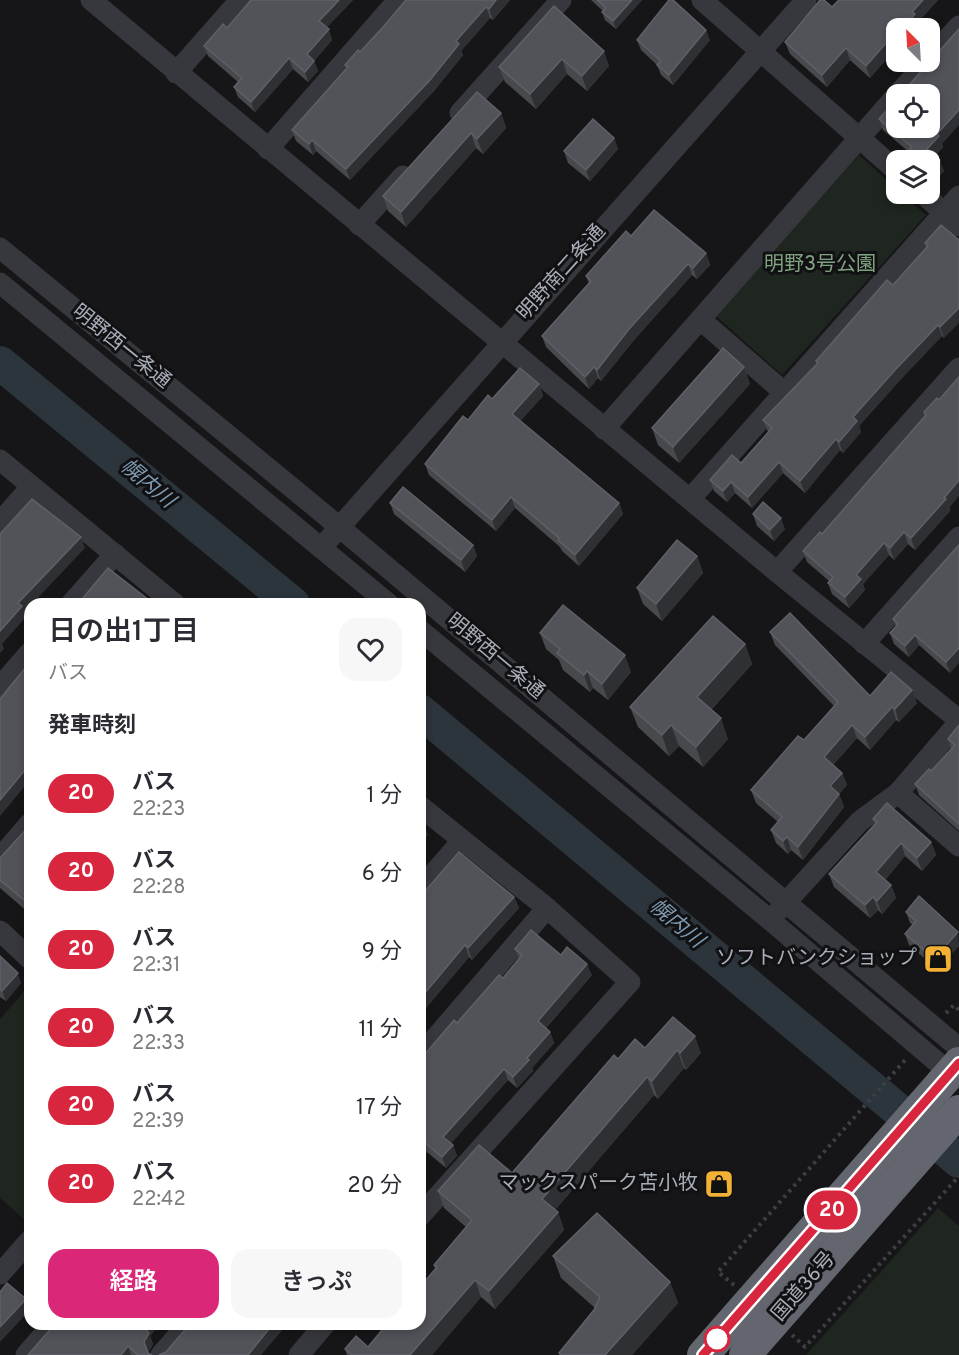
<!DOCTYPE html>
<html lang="ja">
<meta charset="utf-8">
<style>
:root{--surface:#fff;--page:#f7f7f7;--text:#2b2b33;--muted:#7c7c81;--accent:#db2777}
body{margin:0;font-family:Overpass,"Noto Sans JP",sans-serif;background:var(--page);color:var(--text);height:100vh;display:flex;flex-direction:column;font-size:22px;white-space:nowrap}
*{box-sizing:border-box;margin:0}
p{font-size:20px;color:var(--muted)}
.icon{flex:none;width:33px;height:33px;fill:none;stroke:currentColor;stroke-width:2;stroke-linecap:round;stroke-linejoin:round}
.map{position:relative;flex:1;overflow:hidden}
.sheet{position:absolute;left:24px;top:598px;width:402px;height:732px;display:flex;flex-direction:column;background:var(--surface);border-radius:18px;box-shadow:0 3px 9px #0003}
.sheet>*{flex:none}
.badge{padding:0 12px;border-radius:20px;font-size:21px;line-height:39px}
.needle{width:39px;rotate:336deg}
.tools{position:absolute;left:886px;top:18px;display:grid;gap:12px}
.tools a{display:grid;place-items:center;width:54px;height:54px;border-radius:12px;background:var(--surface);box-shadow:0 3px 9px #0003;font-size:30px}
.map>.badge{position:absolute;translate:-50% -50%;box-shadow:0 0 0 3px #fff}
h2{padding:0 24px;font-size:22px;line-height:54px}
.round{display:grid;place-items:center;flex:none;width:63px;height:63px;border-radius:18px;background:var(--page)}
.head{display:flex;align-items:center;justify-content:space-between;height:102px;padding:0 24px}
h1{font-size:28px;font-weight:600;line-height:45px}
.primary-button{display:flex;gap:12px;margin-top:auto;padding:12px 24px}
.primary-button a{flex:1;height:69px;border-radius:18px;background:var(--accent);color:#fff;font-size:24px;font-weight:600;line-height:69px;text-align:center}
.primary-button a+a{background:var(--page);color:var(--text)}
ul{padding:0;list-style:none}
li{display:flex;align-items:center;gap:18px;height:78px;padding:0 24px}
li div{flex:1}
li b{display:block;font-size:22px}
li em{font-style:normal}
li .badge{min-width:66px;font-weight:700;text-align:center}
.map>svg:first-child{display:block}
.green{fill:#1e261f}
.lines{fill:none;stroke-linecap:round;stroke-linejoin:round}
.river{stroke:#2c353c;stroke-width:34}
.path{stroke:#3d3f44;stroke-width:4;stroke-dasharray:3 4.5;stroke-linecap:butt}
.minor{stroke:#37383d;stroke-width:21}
.highway{stroke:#63666e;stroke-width:32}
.wall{fill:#47494d}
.shaded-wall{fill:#2f3033}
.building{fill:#525359;stroke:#5f6168;stroke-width:1.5}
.line-casing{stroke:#fff;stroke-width:14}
.line{stroke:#d7263d;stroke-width:9}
.stop-dot{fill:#fff;stroke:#d7263d;stroke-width:3}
.labels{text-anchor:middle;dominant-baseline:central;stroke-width:6;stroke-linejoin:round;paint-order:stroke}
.park-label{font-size:20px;fill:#7fa381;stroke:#111113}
.street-label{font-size:20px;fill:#a8adb8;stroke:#111113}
.poi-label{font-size:20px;fill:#a8adb8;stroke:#111113;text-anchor:end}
.water-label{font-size:21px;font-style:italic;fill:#7f9bb3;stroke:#111113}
</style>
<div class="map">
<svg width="959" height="1355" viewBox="0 0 959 1355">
<rect width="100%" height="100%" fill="#161618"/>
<g class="green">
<polygon points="859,155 897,189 897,194 902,194 926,215 782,375 715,315"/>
<polygon points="30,985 30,1210 24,1219 0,1198 0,1019"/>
<polygon points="938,1208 959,1226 959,1355 806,1355"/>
</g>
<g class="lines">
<g class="river">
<polyline points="0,363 293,604"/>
<polyline points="420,711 959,1161"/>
</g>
<g class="path">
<polyline points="946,1013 954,1005 959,1010"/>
<polyline points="734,1285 718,1272 906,1059"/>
<polyline points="792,1335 805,1347 959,1176"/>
</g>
<g class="minor">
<polyline points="91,0 777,572 959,720"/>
<polyline points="702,0 897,171"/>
<polyline points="930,58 959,26"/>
<polyline points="176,73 240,0"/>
<polyline points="898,94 927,62"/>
<polyline points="460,113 561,0"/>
<polyline points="268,149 398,0"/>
<polyline points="923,194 959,226"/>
<polyline points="359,225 403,176"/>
<polyline points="0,248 313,505 959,1048"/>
<polyline points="0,283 389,604"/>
<polyline points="701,320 786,394"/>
<polyline points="604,429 897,95"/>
<polyline points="0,460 175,604"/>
<polyline points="690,499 959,196"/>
<polyline points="0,522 31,487"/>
<polyline points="321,548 806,0"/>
<polyline points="777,572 959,368"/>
<polyline points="71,604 115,554"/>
<polyline points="420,630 770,920 950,1073 959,1076"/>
<polyline points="864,644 959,537"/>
<polyline points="0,687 30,652"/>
<polyline points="898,793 959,846"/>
<polyline points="420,806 547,908 630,982 420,1216"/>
<polyline points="0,858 30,823"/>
<polyline points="420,889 462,841"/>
<polyline points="779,910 860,821 898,793 959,722"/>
<polyline points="0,931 30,959"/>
<polyline points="420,1046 425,1050 547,908"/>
<polyline points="0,1274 30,1240"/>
<polyline points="26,1355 53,1324"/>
<polyline points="161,1355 188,1324"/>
<polyline points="299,1355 325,1324"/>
</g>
<g class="highway">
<polyline points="703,1355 959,1063"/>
<polyline points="745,1355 959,1111"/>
</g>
</g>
<g class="wall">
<polygon points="251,0 353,0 326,28 332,40 314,61 318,71 308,82 293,69 255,112 238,97 234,87 238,82 208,56 204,46 227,28"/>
<polygon points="510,0 493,20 490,18 461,51 463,55 434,91 350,180 316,151 313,155 296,141 292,130 347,69 345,65 360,52 384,26"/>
<polygon points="591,0 642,0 616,29 605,20 602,12 603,11"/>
<polygon points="839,0 938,0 918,22 920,26 897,28 897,47 870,78 850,60 827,87 790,54 785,42 832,7"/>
<polygon points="554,6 609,66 587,91 567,74 536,109 505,82 499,67"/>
<polygon points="637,40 710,40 673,85 661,75 657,65 641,50"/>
<polygon points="501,113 506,128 483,154 476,148 406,227 388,211 383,196"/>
<polygon points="879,119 942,144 943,147 935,156 944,171 934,182 930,178 930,160 912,160 909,152 883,130"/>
<polygon points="614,138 618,149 590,181 568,163 564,151"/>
<polygon points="941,225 944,338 942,336 900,380 859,426 861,432 843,453 840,450 805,493 783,473 752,508 735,493 727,502 714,491 710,480 741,463 768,432 763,420 817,364 816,361 893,285 926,247 925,243"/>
<polygon points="631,236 706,253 710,265 697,279 692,275 634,340 601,381 598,378 589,389 546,347 542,336 589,284 586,276"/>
<polygon points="744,367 750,384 679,463 658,445 652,428"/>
<polygon points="539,384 543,396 520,421 619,503 623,514 579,566 562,551 560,547 515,508 496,531 429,475 425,464 468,420 492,399"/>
<polygon points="937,398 950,511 915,550 908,544 894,560 889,555 863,584 865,590 849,608 832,594 828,583 829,581 807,562 803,551 822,534 925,416 924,412"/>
<polygon points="390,503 473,545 477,556 465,572 394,514"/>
<polygon points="753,514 785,529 774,541 757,526"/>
<polygon points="959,545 950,673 919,645 909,657 894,644 890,633 896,627 893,619"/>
<polygon points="697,556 703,573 662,621 643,604 637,588"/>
<polygon points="770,632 870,696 917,703 899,722 896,720 870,750 857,738 833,765 842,773 847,785 839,794 844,807 803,860 791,850 788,854 776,843 771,830 778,822 756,803 751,790 804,740 834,706 775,645"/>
<polygon points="540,633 631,672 608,700 593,688 590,692 563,670 559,660 546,649"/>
<polygon points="745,644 752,664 711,710 728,739 703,767 679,746 669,756 638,727 630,707"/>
<polygon points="959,725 959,831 919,795 915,784 931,771 951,749 948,739"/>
<polygon points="873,819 931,842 936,855 922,871 905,856 885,880 891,885 896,898 882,914 878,910 870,918 834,887 829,874 875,824"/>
<polygon points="30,825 30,914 29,913 0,888 0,858"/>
<polygon points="919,896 938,970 909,945 905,934 913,925 910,923 906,912"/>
<polygon points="420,897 514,897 519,908 472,960 469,957 420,1015 420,908 423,905"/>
<polygon points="515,949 561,955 592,975 546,1028 550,1032 554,1043 532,1068 533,1071 517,1088 508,1080 451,1143 453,1145 457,1156 446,1168 427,1152 420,1160 420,1060 503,978 519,959"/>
<polygon points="0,956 21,983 6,1001 0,997"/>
<polygon points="645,1048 701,1053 686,1070 684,1068 658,1099 654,1095 555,1210 558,1212 564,1230 495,1309 481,1297 432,1355 347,1355 345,1349 368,1347 435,1269 434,1265 466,1227 444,1208 438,1191 512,1173 618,1059"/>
<polygon points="553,1256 670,1282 678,1303 632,1355 560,1355 559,1353 595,1308 561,1278"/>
<polygon points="55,1324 160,1324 150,1336 153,1344 148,1353 152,1355 28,1355"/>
</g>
<g class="shaded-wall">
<polygon points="339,0 353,0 323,31 319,21"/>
<polygon points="496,0 510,0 493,20 489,9"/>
<polygon points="632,0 642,0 616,29 613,21"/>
<polygon points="923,0 938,0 918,22 920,26 918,28 903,28 912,12"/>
<polygon points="486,7 490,18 461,51 463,55 434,91 350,180 346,169"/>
<polygon points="329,29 332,40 311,65 307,54"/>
<polygon points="706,30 710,40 673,85 669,75"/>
<polygon points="894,34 897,41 897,47 870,78 866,66"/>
<polygon points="846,48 850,60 827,87 822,75"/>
<polygon points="604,51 609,66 587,91 582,76"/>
<polygon points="289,58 293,69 255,112 251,102"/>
<polygon points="562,59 567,74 536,109 530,94"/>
<polygon points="314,61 318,71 308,82 305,72"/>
<polygon points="959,110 959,125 942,144 943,147 931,160 927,149 937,134"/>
<polygon points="501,113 506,128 483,154 477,139"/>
<polygon points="471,133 476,148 406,227 401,212"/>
<polygon points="614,138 618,149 590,181 586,170"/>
<polygon points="312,140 316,151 313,155 309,144"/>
<polygon points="940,160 944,171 934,182 930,171"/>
<polygon points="706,253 710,265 697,279 693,268"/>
<polygon points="688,264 692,275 634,340 601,381 597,370 629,329"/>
<polygon points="959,308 959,323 944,338 940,327"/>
<polygon points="938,325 942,336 900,380 859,426 861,432 843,453 839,442 853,417 896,369"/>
<polygon points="594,367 598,378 589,389 585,377"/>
<polygon points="744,367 750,384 679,463 673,447"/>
<polygon points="539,384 543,396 516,426 512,414"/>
<polygon points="836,439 840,450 805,493 800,481"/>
<polygon points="779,462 783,473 752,508 748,497"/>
<polygon points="959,480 959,496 949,508 950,511 915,550 911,538"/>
<polygon points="731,482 735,493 727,502 723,491"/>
<polygon points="511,497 515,508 496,531 492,520"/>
<polygon points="619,503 623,514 579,566 575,555"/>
<polygon points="781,518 785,529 774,541 770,530"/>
<polygon points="904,532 908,544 894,560 890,548"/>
<polygon points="81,537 85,548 32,604 30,604 30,607 24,613 26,617 2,644 4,649 0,653 0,631 18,603"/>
<polygon points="884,543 889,555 863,584 865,590 849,608 845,597 856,575"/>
<polygon points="473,545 477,556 465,572 461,560"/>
<polygon points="697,556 703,573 662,621 656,604"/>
<polygon points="915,635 919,645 909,657 905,646"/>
<polygon points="745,644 752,664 704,717 697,697"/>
<polygon points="959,648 959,663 950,673 946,662"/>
<polygon points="625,655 631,672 608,700 602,684"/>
<polygon points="587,671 593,688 590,692 584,675"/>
<polygon points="912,690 917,703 899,722 895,709"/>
<polygon points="892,707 896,720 870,750 865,737"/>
<polygon points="721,718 728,739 703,767 696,747"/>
<polygon points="671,725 679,746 669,756 662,735"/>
<polygon points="852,725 857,738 829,770 824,757"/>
<polygon points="30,764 30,780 0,816 0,800"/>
<polygon points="842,773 847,785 835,799 830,786"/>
<polygon points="839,794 844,807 803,860 798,847"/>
<polygon points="424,824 428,835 420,845 420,829"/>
<polygon points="787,837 791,850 788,854 783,841"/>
<polygon points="931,842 936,855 922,871 917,858"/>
<polygon points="901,843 905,856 881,885 876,872"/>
<polygon points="891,885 896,898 882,914 877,901"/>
<polygon points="514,897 519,908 472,960 468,948"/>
<polygon points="873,897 878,910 870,918 865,905"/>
<polygon points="958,932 959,946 938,970 934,959"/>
<polygon points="465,945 469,957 420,1015 420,999"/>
<polygon points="587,964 592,975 542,1032 538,1021"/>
<polygon points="18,973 21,983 6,1001 2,991"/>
<polygon points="550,1032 554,1043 532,1068 533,1071 517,1088 513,1077 527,1058"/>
<polygon points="695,1036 701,1053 686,1070 680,1053"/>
<polygon points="677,1050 684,1068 658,1099 652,1081"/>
<polygon points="504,1069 508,1080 447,1148 443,1137"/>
<polygon points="647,1077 654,1095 549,1217 542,1199"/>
<polygon points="423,1141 427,1152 420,1160 420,1144"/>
<polygon points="453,1145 457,1156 446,1168 442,1157"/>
<polygon points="558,1212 564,1230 495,1309 489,1291"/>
<polygon points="475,1280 481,1297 432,1355 410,1355"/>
<polygon points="670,1282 678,1303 632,1355 605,1355"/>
<polygon points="26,1299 30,1310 0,1342 0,1327"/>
<polygon points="147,1324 160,1324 150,1336 153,1344 148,1353 144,1342 144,1328"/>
<polygon points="273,1324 284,1324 285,1327 261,1355 248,1355"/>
<polygon points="287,1324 294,1324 289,1330"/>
<polygon points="128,1346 131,1355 121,1355"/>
</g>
<g class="building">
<polygon points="251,0 339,0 319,21 329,29 307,54 314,61 305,72 289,58 251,102 234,87 242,78 204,46 223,24 227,28"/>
<polygon points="406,0 496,0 489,9 486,7 456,41 459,44 430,80 346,169 312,140 309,144 292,130 348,67 345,65 358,50 360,52 384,26"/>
<polygon points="597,0 632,0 613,21 602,12 606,8"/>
<polygon points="669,0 673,0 706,30 669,75 657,65 661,61 637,40"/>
<polygon points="820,0 824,0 832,7 839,0 923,0 912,12 915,14 903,28 897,28 897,35 896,36 894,34 866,66 846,48 822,75 785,42"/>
<polygon points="554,6 604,51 582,76 562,59 530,94 499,67"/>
<polygon points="959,29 959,110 937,134 939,136 927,149 940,160 930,171 930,160 919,160 908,151 912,147 879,119 897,99 897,128 930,128 930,94 901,94"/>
<polygon points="477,92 501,113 477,139 471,133 401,212 383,196"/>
<polygon points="593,119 614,138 586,170 564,151"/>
<polygon points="654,210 706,253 693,268 688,264 629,329 597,370 594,367 585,377 542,336 591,281 586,276 626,231 631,236"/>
<polygon points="941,225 959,240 959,308 940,327 938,325 896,369 853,417 857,421 839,442 836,439 800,481 779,462 748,497 731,482 723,491 710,480 732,455 741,463 772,428 763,420 818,363 816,361 887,280 893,285 928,246 925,243"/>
<polygon points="723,348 744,367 673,447 652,428"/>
<polygon points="520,368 539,384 512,414 619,503 575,555 558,540 559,538 511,497 492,520 425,464 463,416 468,420 488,395 492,399"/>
<polygon points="959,377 959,480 944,498 946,499 911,538 904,532 890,548 884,543 856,575 861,579 845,597 828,583 833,577 803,551 820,532 822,534 926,415 924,412 937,398 939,400"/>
<polygon points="403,487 473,545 461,560 390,503"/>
<polygon points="32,499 81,537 18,603 22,606 0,631 0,534"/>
<polygon points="763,502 781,518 770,530 753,514"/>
<polygon points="677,540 697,556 656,604 637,588"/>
<polygon points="959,545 959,648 946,662 915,635 905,646 890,633 898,624 893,619"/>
<polygon points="108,568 154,604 78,604"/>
<polygon points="563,605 625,655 602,684 587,671 584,675 557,653 560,649 540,633"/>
<polygon points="790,613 870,696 891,672 912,690 895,709 892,707 865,737 852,725 824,757 842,773 830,786 839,794 798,847 787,837 783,841 771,830 782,817 751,790 798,736 804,740 838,702 770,632"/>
<polygon points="713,616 745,644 697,697 721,718 696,747 671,725 662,735 630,707"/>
<polygon points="30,662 30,764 0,800 0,699"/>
<polygon points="959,725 959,824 915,784 929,769 931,771 955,745 948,739"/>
<polygon points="887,803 931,842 917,858 901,843 876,872 891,885 877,901 873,897 865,905 829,874 877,822 873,819"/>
<polygon points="420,820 424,824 420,829"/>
<polygon points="30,825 30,909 27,906 29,904 0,880 0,858"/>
<polygon points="459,852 514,897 468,948 465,945 420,999 420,908 425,902 420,897"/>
<polygon points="919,896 958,932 934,959 905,934 916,921 906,912"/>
<polygon points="531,930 561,955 567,947 587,964 538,1021 550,1032 527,1058 529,1060 513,1077 504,1069 443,1137 453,1145 442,1157 423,1141 420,1144 420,1060 454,1020 457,1023 499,975 503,978 522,955 515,949"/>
<polygon points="0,956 18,973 2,991 0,989"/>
<polygon points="673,1017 695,1036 680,1053 677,1050 652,1081 647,1077 542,1199 558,1212 489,1291 475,1280 410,1355 352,1355 345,1349 356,1336 368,1347 387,1324 420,1324 420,1287 437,1267 434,1265 472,1220 438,1191 479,1145 512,1173 614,1055 618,1059 635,1039 645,1048"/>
<polygon points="597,1213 670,1282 605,1355 561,1355 559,1353 594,1310 600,1297 553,1256"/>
<polygon points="7,1283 26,1299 0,1327 0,1292"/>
<polygon points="55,1324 147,1324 144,1328 149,1333 144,1342 148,1353 152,1355 138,1355 128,1346 121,1355 28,1355"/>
<polygon points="190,1324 201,1324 204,1327 206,1324 273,1324 248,1355 159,1355 166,1352"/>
</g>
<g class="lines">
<g class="line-casing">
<polyline id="line" points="703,1355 959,1063"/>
</g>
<use href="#line" class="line"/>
</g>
<defs>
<g id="shop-square" transform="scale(1.5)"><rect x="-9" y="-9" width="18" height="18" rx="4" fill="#f2b134" stroke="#111113"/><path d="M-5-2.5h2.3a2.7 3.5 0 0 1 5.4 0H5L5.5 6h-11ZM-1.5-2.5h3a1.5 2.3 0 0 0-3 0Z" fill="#111"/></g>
</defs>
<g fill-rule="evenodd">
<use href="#shop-square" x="938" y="959"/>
<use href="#shop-square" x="719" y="1184"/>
</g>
<circle class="stop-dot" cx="717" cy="1339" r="12"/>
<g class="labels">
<g class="park-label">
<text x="820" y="265">明野3号公園</text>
</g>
<g class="street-label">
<text transform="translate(562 273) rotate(-48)">明野南二条通</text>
<text transform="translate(121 347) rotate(39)">明野西一条通</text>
<text transform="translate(495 657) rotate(40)">明野西一条通</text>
<text transform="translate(804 1287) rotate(-49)">国道36号</text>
</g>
<g class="poi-label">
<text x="917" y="959">ソフトバンクショップ</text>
<text x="698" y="1184">マックスパーク苫小牧</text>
</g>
<g class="water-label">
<text transform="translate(147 484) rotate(40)">幌内川</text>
<text transform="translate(676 924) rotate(40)">幌内川</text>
</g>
</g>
</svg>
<div class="tools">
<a><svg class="needle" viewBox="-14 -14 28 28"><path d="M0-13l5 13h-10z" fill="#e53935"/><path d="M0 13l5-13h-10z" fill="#7c7c81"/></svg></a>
<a><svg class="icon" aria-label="locate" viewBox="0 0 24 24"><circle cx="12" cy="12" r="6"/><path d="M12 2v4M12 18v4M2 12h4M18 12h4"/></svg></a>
<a><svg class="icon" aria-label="layers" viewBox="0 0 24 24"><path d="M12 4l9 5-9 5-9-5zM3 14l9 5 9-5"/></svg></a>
</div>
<b class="badge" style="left:832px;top:1210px;background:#d7263d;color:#fff">20</b>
<section class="sheet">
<div class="head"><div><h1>日の出1丁目</h1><p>バス</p></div><a class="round"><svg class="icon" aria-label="heart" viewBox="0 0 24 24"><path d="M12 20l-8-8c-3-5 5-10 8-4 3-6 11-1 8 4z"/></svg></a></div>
<h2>発車時刻</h2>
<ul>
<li><span class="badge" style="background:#d7263d;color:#fff">20</span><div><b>バス</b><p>22:23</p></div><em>1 分</em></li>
<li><span class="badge" style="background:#d7263d;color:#fff">20</span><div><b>バス</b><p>22:28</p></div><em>6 分</em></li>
<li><span class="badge" style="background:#d7263d;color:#fff">20</span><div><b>バス</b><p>22:31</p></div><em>9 分</em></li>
<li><span class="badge" style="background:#d7263d;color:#fff">20</span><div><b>バス</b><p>22:33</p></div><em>11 分</em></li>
<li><span class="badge" style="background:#d7263d;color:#fff">20</span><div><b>バス</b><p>22:39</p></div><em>17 分</em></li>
<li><span class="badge" style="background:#d7263d;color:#fff">20</span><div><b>バス</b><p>22:42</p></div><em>20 分</em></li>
</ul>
<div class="primary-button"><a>経路</a><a>きっぷ</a></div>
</section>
</div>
